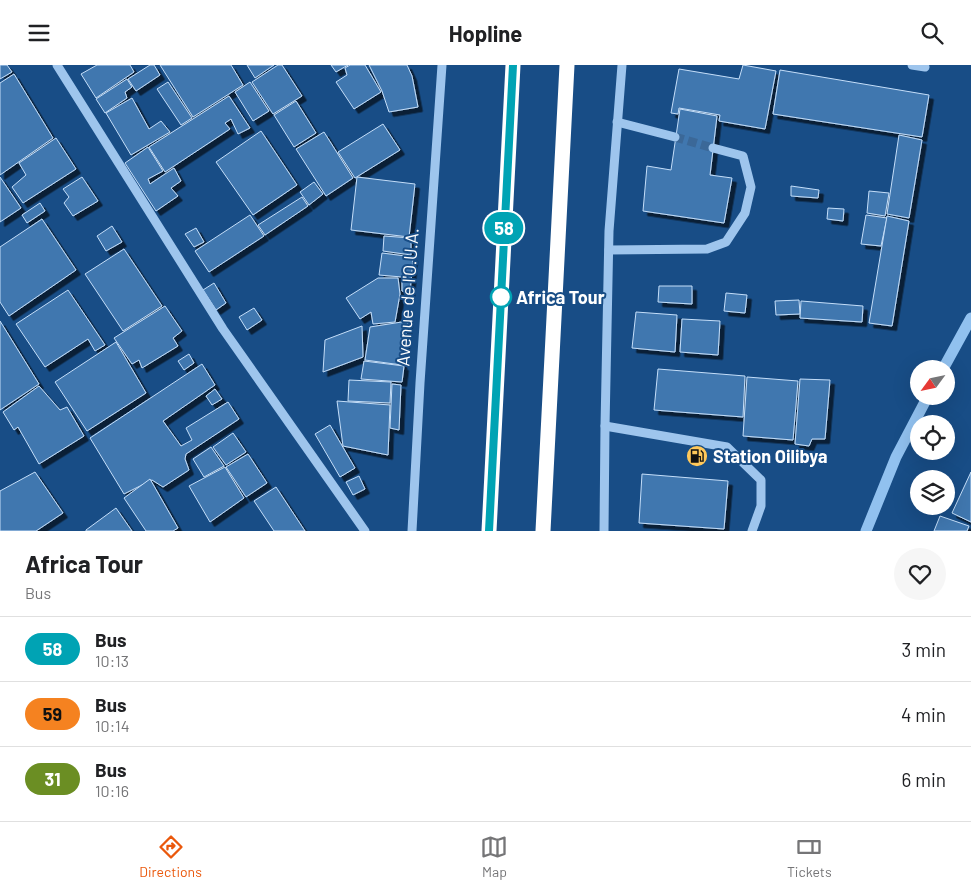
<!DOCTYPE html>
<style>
:root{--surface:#fff;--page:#f6f6f6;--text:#202124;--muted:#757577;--line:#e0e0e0;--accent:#ea580c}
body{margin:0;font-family:Barlow,sans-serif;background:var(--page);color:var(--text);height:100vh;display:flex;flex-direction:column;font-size:19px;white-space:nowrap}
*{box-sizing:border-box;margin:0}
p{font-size:16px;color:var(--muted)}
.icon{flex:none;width:28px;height:28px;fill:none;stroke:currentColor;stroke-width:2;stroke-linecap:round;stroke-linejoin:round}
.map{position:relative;height:466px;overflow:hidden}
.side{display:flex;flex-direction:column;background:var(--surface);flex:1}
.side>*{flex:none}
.badge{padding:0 10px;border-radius:16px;font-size:18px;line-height:32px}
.needle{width:32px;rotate:237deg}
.tools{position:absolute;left:910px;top:295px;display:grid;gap:10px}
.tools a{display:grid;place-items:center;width:45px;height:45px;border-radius:50%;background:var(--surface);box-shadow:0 5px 20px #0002;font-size:25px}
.map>.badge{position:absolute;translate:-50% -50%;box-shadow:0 0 0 2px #fff}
.round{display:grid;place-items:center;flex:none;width:52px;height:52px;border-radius:26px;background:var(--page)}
.head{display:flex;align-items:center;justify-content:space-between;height:85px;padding:0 25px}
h1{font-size:24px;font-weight:700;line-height:38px}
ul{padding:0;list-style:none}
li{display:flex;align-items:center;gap:15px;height:65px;padding:0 25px;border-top:1px solid var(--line)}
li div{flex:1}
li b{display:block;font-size:19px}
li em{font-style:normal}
li .badge{min-width:55px;font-weight:700;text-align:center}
header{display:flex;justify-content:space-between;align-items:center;height:65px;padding:0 25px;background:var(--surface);font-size:22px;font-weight:700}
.tabs{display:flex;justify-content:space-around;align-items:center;height:70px;border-top:1px solid var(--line);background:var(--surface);font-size:14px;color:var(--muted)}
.tabs a{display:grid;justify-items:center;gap:2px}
.tabs .on{color:var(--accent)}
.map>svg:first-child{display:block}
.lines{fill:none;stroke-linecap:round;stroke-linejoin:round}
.stream{stroke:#91c1ef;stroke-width:11}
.building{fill:#4177af;stroke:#c4def9;filter:url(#shadow)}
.minor-tunnel{stroke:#3b6898;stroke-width:9;stroke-dasharray:9 4.5;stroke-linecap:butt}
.minor{stroke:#9ec5ed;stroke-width:9}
.highway{stroke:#fff;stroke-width:15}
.line-casing{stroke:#fff;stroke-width:11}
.line{stroke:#00a3b4;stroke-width:8}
.stop-dot{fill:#fff;stroke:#00a3b4;stroke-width:2.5}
.labels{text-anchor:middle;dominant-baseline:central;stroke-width:4;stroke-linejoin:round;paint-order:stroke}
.street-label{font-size:18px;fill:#fff;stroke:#184d86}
.stop-label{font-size:18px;font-weight:bold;fill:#fff;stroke:#184d86;text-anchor:start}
.poi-label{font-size:18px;font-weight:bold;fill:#fff;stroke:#184d86;text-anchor:start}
</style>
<header><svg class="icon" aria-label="menu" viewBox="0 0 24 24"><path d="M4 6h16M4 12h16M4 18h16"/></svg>Hopline<svg class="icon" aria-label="search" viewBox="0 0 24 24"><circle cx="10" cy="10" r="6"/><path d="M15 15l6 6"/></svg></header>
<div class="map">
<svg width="971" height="466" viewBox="0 0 971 466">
<defs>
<filter id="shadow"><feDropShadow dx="4.5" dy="4.5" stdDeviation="0" flood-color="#0009"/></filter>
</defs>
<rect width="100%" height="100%" fill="#184d86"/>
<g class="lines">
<g class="stream">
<polyline points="943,304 971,253"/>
<polyline points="866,466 896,392 928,331"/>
</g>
</g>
<g class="building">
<polygon points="0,0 7,0 12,7 0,14"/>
<polygon points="97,0 130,0 134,7 96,33 81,9"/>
<polygon points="150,0 154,0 160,10 136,26 128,14"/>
<polygon points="160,0 231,0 243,20 193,52"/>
<polygon points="247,0 274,0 255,13"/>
<polygon points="278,0 282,0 302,31 273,49 252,17"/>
<polygon points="331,0 348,0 336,7"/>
<polygon points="350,0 365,0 381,27 354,44 336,17 347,10 345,3"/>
<polygon points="369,0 407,0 412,11 418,42 389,47 382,26"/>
<polygon points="743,0 776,6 765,64 719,56 720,50 679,43 678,49 671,48 679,4 739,14"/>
<polygon points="780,5 929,30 922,72 773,49"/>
<polygon points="14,9 53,73 0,110 0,18"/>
<polygon points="127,14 132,22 125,27 127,33 105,48 96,34"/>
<polygon points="168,17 192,53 181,60 157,24"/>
<polygon points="250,17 269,46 253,56 235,27"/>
<polygon points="229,31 250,63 238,69 231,54 225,58 230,64 165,107 149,82"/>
<polygon points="132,33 149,64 161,56 170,67 131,90 106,48"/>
<polygon points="296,36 316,68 294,82 274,50"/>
<polygon points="680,44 717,51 710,110 732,113 724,158 643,146 647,101 671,105"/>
<polygon points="383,59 400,85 355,113 338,87"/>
<polygon points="261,66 297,120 253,150 216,97"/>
<polygon points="324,67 353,113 326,131 296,84"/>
<polygon points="899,70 922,75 909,153 887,149"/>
<polygon points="56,73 76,104 23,138 12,122 26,110 19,98"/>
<polygon points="148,82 163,106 148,114 150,119 174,103 181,116 171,123 178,131 156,146 125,98"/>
<polygon points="0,112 21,143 0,157"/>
<polygon points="82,112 98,136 73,151 64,138 69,132 63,124"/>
<polygon points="357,112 415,119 409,172 351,165"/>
<polygon points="314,117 323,129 309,140 300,127"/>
<polygon points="791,121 819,125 818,133 791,131"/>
<polygon points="869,126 889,128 885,151 867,148"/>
<polygon points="302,132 308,141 265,170 258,160"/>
<polygon points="40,138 45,146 27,158 22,150"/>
<polygon points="828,143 844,144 843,156 827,154"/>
<polygon points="250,150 264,171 209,207 195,186"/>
<polygon points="866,150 887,153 881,181 861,179"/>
<polygon points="887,151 909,156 892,261 869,258"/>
<polygon points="42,154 76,205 9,251 0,237 0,182"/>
<polygon points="112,161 122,177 106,186 97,171"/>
<polygon points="196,163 204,177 194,182 185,169"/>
<polygon points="384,171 411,173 411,190 383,186"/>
<polygon points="124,184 162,241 123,266 85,209"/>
<polygon points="382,188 413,192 410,228 402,226 402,212 379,210"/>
<polygon points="378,213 398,213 400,229 395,257 373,259 371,247 360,254 346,233"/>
<polygon points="214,218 226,238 216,245 203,225"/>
<polygon points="659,221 692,221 692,239 658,237"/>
<polygon points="68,225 105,280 95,286 88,274 45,302 16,259"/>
<polygon points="726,228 747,230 745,248 724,246"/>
<polygon points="799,235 800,249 776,250 775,236"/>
<polygon points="801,236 863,241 862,257 800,253"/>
<polygon points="165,241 182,266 173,273 178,281 142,303 139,295 132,299 114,273"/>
<polygon points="254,243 262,255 247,265 239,252"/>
<polygon points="636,247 677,250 675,287 632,283"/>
<polygon points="682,254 720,256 718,290 680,287"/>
<polygon points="0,256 39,319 0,345"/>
<polygon points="408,256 402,300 365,295 370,262"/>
<polygon points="362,261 363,292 323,307 325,275"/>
<polygon points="116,277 146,328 87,366 55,317"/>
<polygon points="189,289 194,298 184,305 178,296"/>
<polygon points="364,296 404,301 402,317 361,314"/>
<polygon points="202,299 215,320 163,356 181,381 192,375 186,363 228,337 239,354 186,389 185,394 189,405 163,422 152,415 124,429 90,373"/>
<polygon points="658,304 745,311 743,352 654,345"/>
<polygon points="747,312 798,316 793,375 743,371"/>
<polygon points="800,314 830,315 825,374 812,374 809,381 795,379"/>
<polygon points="349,315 391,317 390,338 348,336"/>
<polygon points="392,319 401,320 399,365 390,363"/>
<polygon points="39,321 60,345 67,342 84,371 39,399 18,362 14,365 3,347"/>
<polygon points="215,324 222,334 212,340 206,331"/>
<polygon points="337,336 390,340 388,390 343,381"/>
<polygon points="330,360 355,403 340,412 315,369"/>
<polygon points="233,368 246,387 226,400 213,382"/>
<polygon points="211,382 224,401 204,412 193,394"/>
<polygon points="248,389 267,418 246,432 226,402"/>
<polygon points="225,402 244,433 210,457 189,421"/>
<polygon points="35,407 63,448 36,466 0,466 0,426"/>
<polygon points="971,407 971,457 952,448"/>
<polygon points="642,409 728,416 724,464 639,458"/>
<polygon points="359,411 365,424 353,430 346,417"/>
<polygon points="150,414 178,463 173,466 146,466 124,433"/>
<polygon points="276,422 305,466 274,466 254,436"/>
<polygon points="116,443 132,466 86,466 86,465"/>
<polygon points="940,451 969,461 967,466 934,466"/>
</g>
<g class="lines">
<polyline class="minor-tunnel" points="675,72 713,83"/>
<g class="minor">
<polyline points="57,0 223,264 365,466"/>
<polyline points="912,0 925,2"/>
<polyline points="617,57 675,72"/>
<polyline points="609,185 707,184 726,177 745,148 751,122 743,91 713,83"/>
<polyline points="605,361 727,382 761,415 761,441 752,466"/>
<polyline points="412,466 420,318 442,0"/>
<polyline points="604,466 605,361 609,166 622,0"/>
</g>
<g class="highway">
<polyline points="489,466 513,0"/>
<polyline points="543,466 567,0"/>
</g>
</g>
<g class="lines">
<g class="line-casing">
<polyline id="line" points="489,466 513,0"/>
</g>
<use href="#line" class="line"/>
</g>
<defs>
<g id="fuel-disc" transform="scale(1.125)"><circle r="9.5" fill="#ffc85a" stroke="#184d86"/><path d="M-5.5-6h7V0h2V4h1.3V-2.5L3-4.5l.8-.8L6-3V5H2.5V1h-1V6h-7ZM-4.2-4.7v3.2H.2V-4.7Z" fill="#111"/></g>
</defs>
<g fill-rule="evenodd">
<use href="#fuel-disc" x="697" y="391"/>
</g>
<circle class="stop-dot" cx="501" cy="232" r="10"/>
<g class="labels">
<g class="street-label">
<text transform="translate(407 232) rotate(-86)">Avenue de l'O.U.A.</text>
</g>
<g class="stop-label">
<text x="516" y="232">Africa Tour</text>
</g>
<g class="poi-label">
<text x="713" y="391">Station Oilibya</text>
</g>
</g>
</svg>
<div class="tools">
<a><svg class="needle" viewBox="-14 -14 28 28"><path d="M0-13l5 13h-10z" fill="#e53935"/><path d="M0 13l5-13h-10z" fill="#757577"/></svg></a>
<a><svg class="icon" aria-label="locate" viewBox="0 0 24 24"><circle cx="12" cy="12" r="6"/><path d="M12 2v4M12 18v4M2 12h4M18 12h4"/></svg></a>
<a><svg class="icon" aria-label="layers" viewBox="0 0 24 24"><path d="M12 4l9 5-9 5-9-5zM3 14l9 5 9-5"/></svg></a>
</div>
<b class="badge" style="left:504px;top:163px;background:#00a3b4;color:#fff">58</b>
</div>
<section class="side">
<div class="head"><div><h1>Africa Tour</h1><p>Bus</p></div><a class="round"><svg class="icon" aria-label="heart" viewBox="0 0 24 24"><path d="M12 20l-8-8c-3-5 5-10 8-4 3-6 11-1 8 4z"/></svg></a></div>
<ul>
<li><span class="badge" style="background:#00a3b4;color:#fff">58</span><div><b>Bus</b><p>10:13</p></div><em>3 min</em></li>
<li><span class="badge" style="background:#f58220;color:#111">59</span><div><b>Bus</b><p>10:14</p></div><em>4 min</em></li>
<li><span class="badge" style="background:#6b8e23;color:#fff">31</span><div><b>Bus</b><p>10:16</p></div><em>6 min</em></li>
</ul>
</section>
<nav class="tabs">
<a class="on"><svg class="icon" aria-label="directions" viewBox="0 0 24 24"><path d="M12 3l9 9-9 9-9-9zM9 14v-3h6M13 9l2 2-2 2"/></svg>Directions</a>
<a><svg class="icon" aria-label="map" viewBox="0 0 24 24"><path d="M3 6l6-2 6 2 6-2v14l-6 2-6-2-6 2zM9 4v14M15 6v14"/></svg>Map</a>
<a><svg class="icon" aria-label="tickets" viewBox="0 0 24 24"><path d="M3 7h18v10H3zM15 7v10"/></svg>Tickets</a>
</nav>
